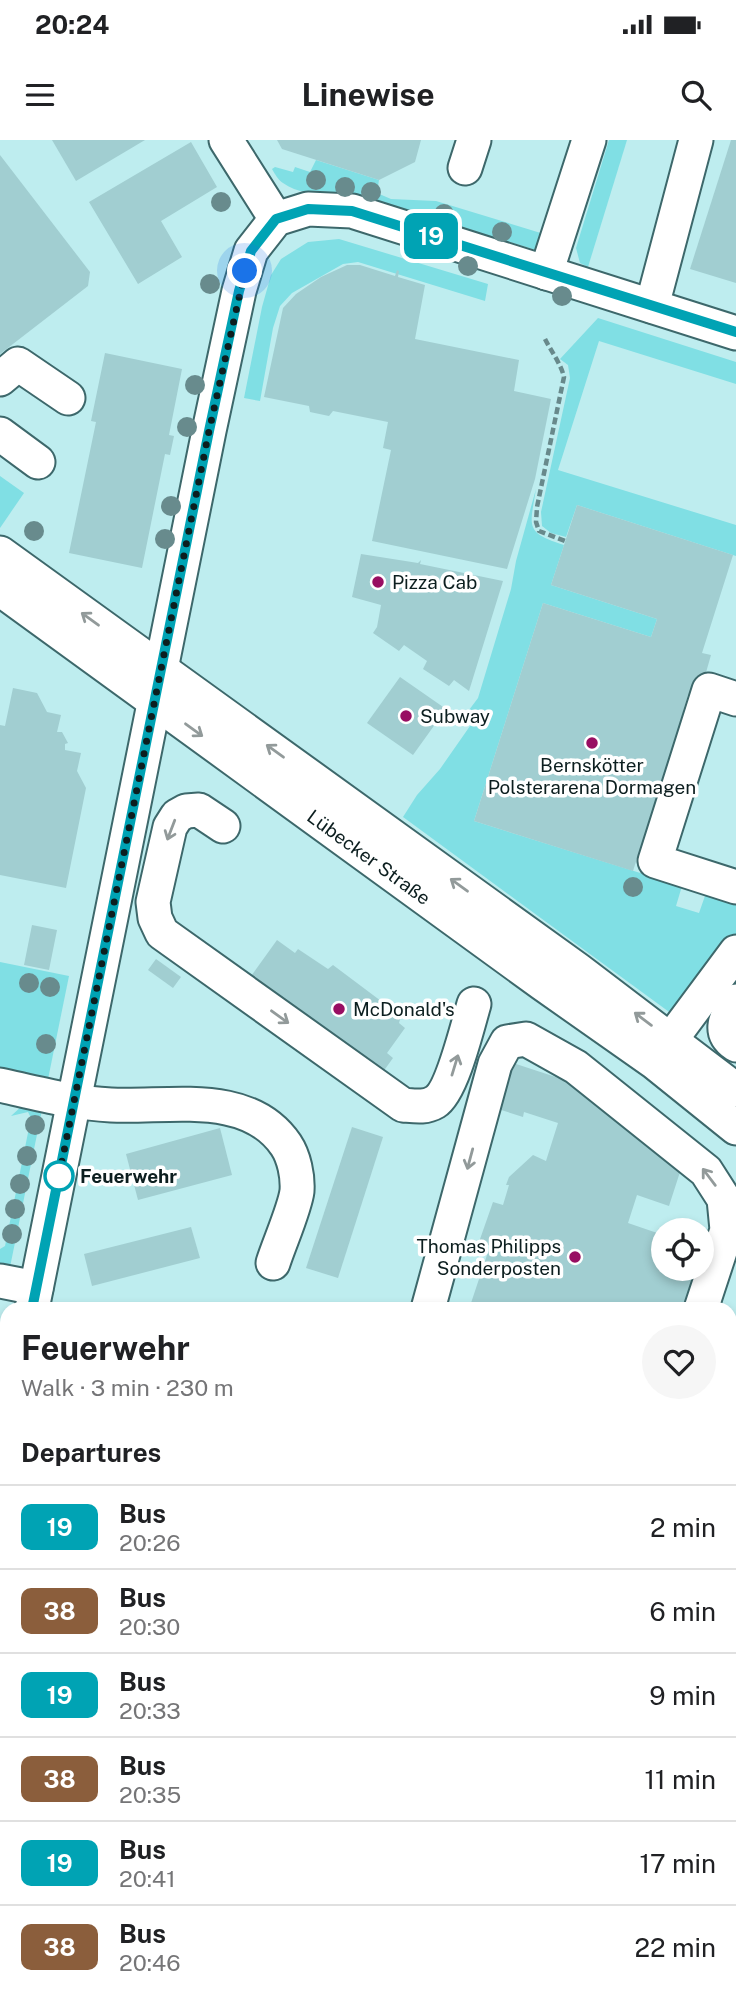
<!DOCTYPE html>
<meta charset="utf-8">
<style>
:root{--surface:#fff;--page:#f6f6f6;--text:#202124;--muted:#757577;--line:#e0e0e0}
body{margin:0;font-family:"Public Sans",sans-serif;background:var(--page);color:var(--text);height:100vh;display:flex;flex-direction:column;font-size:26px;white-space:nowrap}
*{box-sizing:border-box;margin:0}
p{font-size:23px;color:var(--muted)}
.icon{flex:none;width:38px;height:38px;fill:none;stroke:currentColor;stroke-width:2;stroke-linecap:round;stroke-linejoin:round}
.map{position:relative;flex:1;overflow:hidden}
.drawer{position:absolute;left:0px;top:1162px;width:737px;height:700px;display:flex;flex-direction:column;background:var(--surface);border-radius:21px 21px 0 0;box-shadow:0 4px 10px #0003}
.drawer>*{flex:none}
.badge{padding:0 14px;border-radius:10px;font-size:24px;line-height:46px}
.fabs{position:absolute;left:651px;top:1078px;display:grid;gap:14px}
.fabs a{display:grid;place-items:center;width:63px;height:63px;border-radius:50%;background:var(--surface);box-shadow:0 4px 10px #0003;font-size:35px}
.you{position:absolute;width:35px;height:35px;margin:-18px;border:5px solid #fff;border-radius:50%;background:#1a73e8;box-shadow:0 0 0 10px #1a73e833}
.map>.badge{position:absolute;translate:-50% -50%;box-shadow:0 0 0 4px #fff}
h2{padding:0 21px;font-size:26px;line-height:63px}
.round{display:grid;place-items:center;flex:none;width:74px;height:74px;border-radius:37px;background:var(--page)}
.head{display:flex;align-items:center;justify-content:space-between;height:119px;padding:0 21px}
h1{font-size:33px;font-weight:700;line-height:52px}
ul{padding:0;list-style:none}
li{display:flex;align-items:center;gap:21px;height:84px;padding:0 21px;border-top:2px solid var(--line)}
li div{flex:1}
li b{display:block;font-size:26px}
li em{font-style:normal}
li .badge{min-width:77px;font-weight:700;text-align:center}
.status{display:flex;justify-content:space-between;align-items:center;height:49px;padding:0 35px;background:var(--surface);direction:ltr}
.status svg{height:19px;fill:currentColor}
header{display:flex;justify-content:space-between;align-items:center;height:91px;padding:0 21px;background:var(--surface);font-size:32px;font-weight:700}
.map>svg:first-child{display:block}
.green{fill:#80dfe4}
.building{fill:#a1ced1}
.lines{fill:none;stroke-linecap:round;stroke-linejoin:round}
.minor-casing{stroke:#3d686b;stroke-width:37}
.path{stroke:#68898b;stroke-width:4.5;stroke-dasharray:7 3.5;stroke-linecap:butt}
.minor{stroke:#fff;stroke-width:33}
.tree{fill:#688b8d}
.oneway{stroke:#929a9a}
.line-casing{stroke:#fff;stroke-width:16}
.line{stroke:#00a3b4;stroke-width:10}
.walk{stroke:#0c1e1f;stroke-width:7;stroke-dasharray:0 12.6}
.poi-dot{fill:#980e62;stroke:#fff;stroke-width:2.5}
.stop-dot{fill:#fff;stroke:#00a3b4;stroke-width:3.5}
.labels{text-anchor:middle;dominant-baseline:central;stroke-width:7;stroke-linejoin:round;paint-order:stroke}
.poi-label{font-size:19px;fill:#0c1e1f;stroke:#fff;text-anchor:start}
.street-label{font-size:19px;fill:#0c1e1f;stroke:#fff}
.stop-label{font-size:19px;font-weight:bold;fill:#0c1e1f;stroke:#fff;text-anchor:start}
</style>
<div class="status"><b>20:24</b><svg viewBox="0 0 49 12"><path d="M0 12V9h3v3zM5 12V6h3v6zM10 12V3h3v9zM15 12V0h3v12zM26 1h20v11H26zM47 4h2v5h-2z"/></svg></div>
<header><svg class="icon" aria-label="menu" viewBox="0 0 24 24"><path d="M4 6h16M4 12h16M4 18h16"/></svg>Linewise<svg class="icon" aria-label="search" viewBox="0 0 24 24"><circle cx="10" cy="10" r="6"/><path d="M15 15l6 6"/></svg></header>
<div class="map">
<svg width="736" height="1862" viewBox="0 0 736 1862">
<rect width="100%" height="100%" fill="#beedef"/>
<g class="green">
<polygon points="609,0 627,0 588,127 580,123 576,108"/>
<path d="M316 20 379 40 377 53 391 59 436 61 544 94 539 111 351 54C330 54 300 56 283 43 278 40 275 34 272 29L275 27 293 32 295 27 310 32Z"/>
<polygon points="339,99 488,144 485,161 358,122 343,124 292,153 280,166 273,188 260,261 244,258 262,167 271,135 281,119 308,102"/>
<polygon points="598,178 736,222 736,244 599,201 558,330 736,385 736,416 577,365 566,397 551,393 542,386 541,372 570,238 568,225 560,219"/>
<polygon points="0,336 24,353 0,388"/>
<path d="M536 349C530 387 524 392 564 405L551 445 657 479 651 497 543 463 474 681 682 746 676 766 699 773 706 753 736 762V794L676 877 403 677 417 655 440 629 470 586 469 570 478 558 511 449 516 421Z"/>
<polygon points="0,822 69,836 46,949 0,938"/>
<polygon points="23,965 42,970 9,1132 0,1130 0,1109 5,1106 31,978 28,972 11,976"/>
<polygon points="736,1379 736,1421 730,1419 730,1381"/>
<polygon points="56,1855 100,1855 86,1862 54,1862"/>
<polygon points="102,1855 164,1855 162,1862 121,1862"/>
</g>
<g class="building">
<polygon points="52,0 145,0 76,41"/>
<polygon points="277,0 421,0 415,22 379,40 282,9"/>
<polygon points="731,0 736,0 736,143 690,129"/>
<polygon points="191,2 217,47 161,81 182,117 138,144 89,62"/>
<polygon points="0,15 90,132 88,146 0,214"/>
<polygon points="347,125 360,125 395,136 397,130 399,131 398,137 425,145 415,199 519,220 514,251 551,259 535,339 507,429 372,401 391,310 383,308 388,282 333,271 329,276 310,272 309,266 264,257 283,168 296,154 321,137"/>
<polygon points="105,213 182,229 169,295 174,296 170,315 165,314 142,428 69,413 96,282 91,281"/>
<polygon points="577,365 733,415 702,513 711,515 705,536 698,557 688,555 683,571 694,574 675,634 665,631 633,731 474,681 543,463 651,497 657,479 551,445"/>
<polygon points="361,414 418,423 421,420 420,424 503,441 469,551 454,540 449,546 423,529 427,521 404,505 399,511 373,493 377,487 381,465 352,457"/>
<polygon points="400,537 446,569 413,615 367,583"/>
<polygon points="13,548 37,553 47,572 61,575 57,592 62,592 68,603 65,604 65,610 81,613 77,631 86,648 66,748 0,735 0,585 5,586"/>
<polygon points="32,785 57,790 49,830 24,825"/>
<polygon points="277,800 295,813 298,809 328,829 333,825 401,876 399,883 405,888 387,913 393,918 380,936 249,839"/>
<polygon points="156,819 181,837 173,848 148,830"/>
<polygon points="510,922 571,942 654,1002 680,1032 669,1066 637,1055 628,1083 663,1095 663,1129 699,1129 686,1169 490,1169 471,1163 490,1106 479,1102 493,1062 503,1065 509,1045 506,1045 509,1037 533,1015 546,1021 558,983 524,972 523,977 495,968"/>
<polygon points="352,987 383,997 338,1138 306,1128"/>
<polygon points="220,988 232,1035 138,1060 126,1014"/>
<polygon points="191,1087 200,1118 92,1146 84,1114"/>
<polygon points="730,1559 736,1561 736,1649 730,1647"/>
<polygon points="0,1679 7,1681 7,1743 0,1742"/>
<polygon points="731,1781 736,1783 736,1862 670,1862 651,1855 730,1855"/>
<polygon points="176,1855 199,1855 218,1862 174,1862"/>
</g>
<g class="lines">
<g class="minor-casing">
<g id="minor">
<polyline points="226,0 276,79"/>
<polyline points="465,28 474,0"/>
<polyline points="546,133 589,0"/>
<polyline points="652,166 696,0"/>
<polyline points="0,239 18,224 68,258"/>
<polyline points="0,294 38,322"/>
<polyline points="0,413 578,830 736,950"/>
<polyline points="0,449 543,844 654,922 736,988"/>
<polyline points="736,559 709,550 655,721 736,747"/>
<path d="M223 686 199 670 186 671 177 676 170 687 153 762 155 778 162 793 403 965C415 966 425 968 435 962 452 952 468 884 474 864"/>
<path d="M736 861C726 877 717 892 736 905"/>
<polyline points="658,917 736,812"/>
<path d="M0 945C36 953 73 963 111 965 169 968 248 949 286 1005 294 1017 298 1036 297 1051 295 1068 279 1104 273 1123"/>
<polyline points="0,1141 36,1148"/>
<polyline points="32,1169 209,291 239,151 251,111 276,79 308,69 352,71 736,193"/>
<polyline points="428,1169 495,924 507,902 526,899 576,927 706,1031 724,1059 727,1090 701,1169"/>
<polyline points="730,1267 736,1249"/>
<polyline points="0,1325 7,1291"/>
<polyline points="0,1510 7,1511"/>
<polyline points="0,1648 7,1649"/>
<polyline points="730,1693 736,1695"/>
<polyline points="533,1862 536,1855"/>
</g>
</g>
<path class="path" d="M545 199C551 211 561 224 564 237L537 367 536 382 539 391 565 401"/>
<use href="#minor" class="minor"/>
</g>
<g class="tree">
<circle cx="316" cy="40" r="10"/>
<circle cx="345" cy="47" r="10"/>
<circle cx="371" cy="52" r="10"/>
<circle cx="221" cy="62" r="10"/>
<circle cx="444" cy="74" r="10"/>
<circle cx="502" cy="92" r="10"/>
<circle cx="468" cy="126" r="10"/>
<circle cx="210" cy="144" r="10"/>
<circle cx="562" cy="156" r="10"/>
<circle cx="195" cy="245" r="10"/>
<circle cx="187" cy="287" r="10"/>
<circle cx="171" cy="366" r="10"/>
<circle cx="34" cy="391" r="10"/>
<circle cx="165" cy="399" r="10"/>
<circle cx="633" cy="747" r="10"/>
<circle cx="29" cy="843" r="10"/>
<circle cx="50" cy="847" r="10"/>
<circle cx="46" cy="904" r="10"/>
<circle cx="35" cy="985" r="10"/>
<circle cx="27" cy="1016" r="10"/>
<circle cx="20" cy="1044" r="10"/>
<circle cx="15" cy="1069" r="10"/>
<circle cx="12" cy="1094" r="10"/>
</g>
<defs><path id="oneway-shaft" d="M-6 0H5M1.5-3L5.5 0L1.5 3" fill="none" stroke-width="1.6" stroke-linecap="round" stroke-linejoin="round" transform="scale(1.75)"/></defs>
<g class="oneway">
<use href="#oneway-shaft" transform="translate(90 479) rotate(-144)"/>
<use href="#oneway-shaft" transform="translate(194 590) rotate(36)"/>
<use href="#oneway-shaft" transform="translate(275 611) rotate(-144)"/>
<use href="#oneway-shaft" transform="translate(171 690) rotate(111)"/>
<use href="#oneway-shaft" transform="translate(459 745) rotate(-144)"/>
<use href="#oneway-shaft" transform="translate(280 877) rotate(36)"/>
<use href="#oneway-shaft" transform="translate(643 879) rotate(-143)"/>
<use href="#oneway-shaft" transform="translate(455 925) rotate(-73)"/>
<use href="#oneway-shaft" transform="translate(470 1019) rotate(105)"/>
<use href="#oneway-shaft" transform="translate(709 1037) rotate(-127)"/>
</g>
<g class="lines">
<g class="line-casing">
<polyline id="line" points="32,1169 209,291 239,151 251,111 276,79 308,69 352,71 736,192"/>
</g>
<use href="#line" class="line"/>
<polyline class="walk" points="59,1036 58,1041 209,291 245,131"/>
</g>
<g class="poi-dot">
<circle cx="378" cy="442" r="7"/>
<circle cx="406" cy="576" r="7"/>
<circle cx="592" cy="603" r="7"/>
<circle cx="339" cy="869" r="7"/>
<circle cx="575" cy="1117" r="7"/>
</g>
<circle class="stop-dot" cx="59" cy="1036" r="14"/>
<g class="labels">
<g class="poi-label">
<text x="392" y="442">Pizza Cab</text>
<text x="420" y="576">Subway</text>
<text x="592" y="625" text-anchor="middle">Bernskötter<tspan x="592" dy="22">Polsterarena Dormagen</tspan></text>
<text x="353" y="869">McDonald's</text>
<text x="561" y="1106" text-anchor="end">Thomas Philipps<tspan x="561" dy="22">Sonderposten</tspan></text>
</g>
<g class="street-label">
<text transform="translate(369 717) rotate(36)">Lübecker Straße</text>
</g>
<g class="stop-label">
<text x="80" y="1036">Feuerwehr</text>
</g>
</g>
</svg>
<div class="fabs">
<a><svg class="icon" aria-label="locate" viewBox="0 0 24 24"><circle cx="12" cy="12" r="6"/><path d="M12 2v4M12 18v4M2 12h4M18 12h4"/></svg></a>
</div>
<div class="you" style="left:245px;top:131px"></div>
<b class="badge" style="left:431px;top:96px;background:#00a3b4;color:#fff">19</b>
<section class="drawer">
<div class="head"><div><h1>Feuerwehr</h1><p>Walk · 3 min · 230 m</p></div><a class="round"><svg class="icon" aria-label="heart" viewBox="0 0 24 24"><path d="M12 20l-8-8c-3-5 5-10 8-4 3-6 11-1 8 4z"/></svg></a></div>
<h2>Departures</h2>
<ul>
<li><span class="badge" style="background:#00a3b4;color:#fff">19</span><div><b>Bus</b><p>20:26</p></div><em>2 min</em></li>
<li><span class="badge" style="background:#8b5e3c;color:#fff">38</span><div><b>Bus</b><p>20:30</p></div><em>6 min</em></li>
<li><span class="badge" style="background:#00a3b4;color:#fff">19</span><div><b>Bus</b><p>20:33</p></div><em>9 min</em></li>
<li><span class="badge" style="background:#8b5e3c;color:#fff">38</span><div><b>Bus</b><p>20:35</p></div><em>11 min</em></li>
<li><span class="badge" style="background:#00a3b4;color:#fff">19</span><div><b>Bus</b><p>20:41</p></div><em>17 min</em></li>
<li><span class="badge" style="background:#8b5e3c;color:#fff">38</span><div><b>Bus</b><p>20:46</p></div><em>22 min</em></li>
</ul>
</section>
</div>
